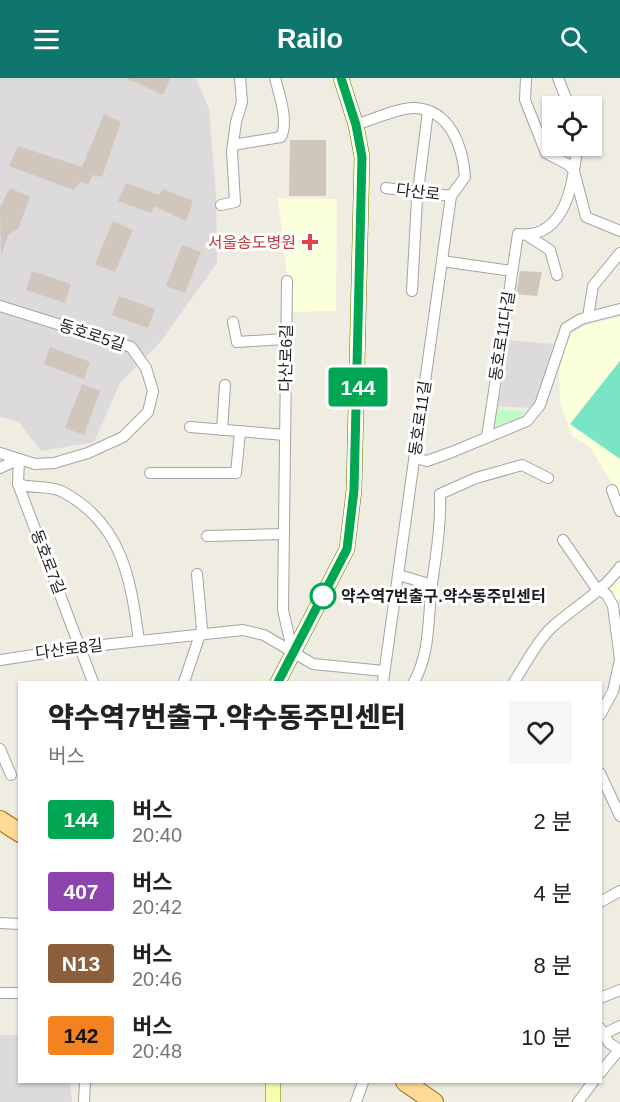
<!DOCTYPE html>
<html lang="ko">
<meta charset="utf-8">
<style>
:root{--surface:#fff;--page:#f6f6f6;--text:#222;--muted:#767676;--accent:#0f766e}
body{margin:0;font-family:Helvetica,"Noto Sans KR",sans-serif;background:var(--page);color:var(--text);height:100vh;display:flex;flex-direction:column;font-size:22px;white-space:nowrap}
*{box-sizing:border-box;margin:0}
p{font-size:20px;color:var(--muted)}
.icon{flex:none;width:33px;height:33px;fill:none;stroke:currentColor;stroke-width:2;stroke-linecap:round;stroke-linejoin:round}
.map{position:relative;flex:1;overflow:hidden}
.side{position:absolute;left:18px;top:603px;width:584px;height:402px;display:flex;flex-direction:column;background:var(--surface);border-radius:0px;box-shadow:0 2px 4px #0004}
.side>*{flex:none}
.badge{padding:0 12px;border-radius:4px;font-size:21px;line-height:39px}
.tools{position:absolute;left:542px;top:18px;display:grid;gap:12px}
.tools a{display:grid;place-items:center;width:60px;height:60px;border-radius:0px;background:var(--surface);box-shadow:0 2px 4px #0004;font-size:30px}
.map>.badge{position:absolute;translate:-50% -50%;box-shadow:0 0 0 3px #fff}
.round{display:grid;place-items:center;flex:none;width:63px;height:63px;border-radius:0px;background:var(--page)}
.headline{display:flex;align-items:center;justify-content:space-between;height:102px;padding:0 30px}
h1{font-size:28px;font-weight:800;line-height:45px}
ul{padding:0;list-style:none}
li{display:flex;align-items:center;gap:18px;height:72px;padding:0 30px}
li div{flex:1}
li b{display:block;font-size:22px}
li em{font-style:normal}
li .badge{min-width:66px;font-weight:700;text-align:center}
header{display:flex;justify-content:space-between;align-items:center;height:78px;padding:0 30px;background:var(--accent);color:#fff;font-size:27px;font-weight:800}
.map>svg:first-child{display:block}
.residential{fill:#dcdada}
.education{fill:#fcffdc}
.park{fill:#bbfec5}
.pitch{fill:#79e5c4}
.building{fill:#d0c6bb}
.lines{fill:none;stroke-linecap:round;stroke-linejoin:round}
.minor-casing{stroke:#a4a4a4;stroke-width:12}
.secondary-casing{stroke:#627900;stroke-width:16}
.primary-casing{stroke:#977000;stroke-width:20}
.minor{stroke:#fff;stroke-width:10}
.secondary{stroke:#f5feb1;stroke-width:15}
.primary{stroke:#ffda98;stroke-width:18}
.line-casing{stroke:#fff;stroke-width:14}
.line{stroke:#00a651;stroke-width:9}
.health-dot{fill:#e0444e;stroke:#fff;stroke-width:2}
.stop-dot{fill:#fff;stroke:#00a651;stroke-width:3}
.labels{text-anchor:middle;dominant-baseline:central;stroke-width:6;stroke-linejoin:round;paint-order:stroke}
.street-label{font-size:16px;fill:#1d1d1d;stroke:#fff}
.health-label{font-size:16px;fill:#be3a42;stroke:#fff;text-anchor:end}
.stop-label{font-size:16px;font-weight:bold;fill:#1d1d1d;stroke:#fff;text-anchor:start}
</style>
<header><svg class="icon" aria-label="menu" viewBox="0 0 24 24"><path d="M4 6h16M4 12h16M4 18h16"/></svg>Railo<svg class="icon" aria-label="search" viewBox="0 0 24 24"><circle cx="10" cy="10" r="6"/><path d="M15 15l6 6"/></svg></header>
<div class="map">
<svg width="620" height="1024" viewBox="0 0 620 1024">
<rect width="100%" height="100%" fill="#efece2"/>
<g class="residential">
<polygon points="0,0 196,0 209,31 216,117 217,185 161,263 120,305 94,364 41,373 19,344 0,339"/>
<polygon points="507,262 553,266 539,318 532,330 496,328 501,312"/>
<polygon points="0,957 19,957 20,1004 70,1004 72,1024 0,1024"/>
</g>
<g class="education">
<polygon points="278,120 337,121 336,233 291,234"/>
<polygon points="620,239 620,419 590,369 573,359 560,326 559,291 569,256 587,247"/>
<polygon points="620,496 620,521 616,523 609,512"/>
</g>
<polygon class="park" points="498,331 524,334 520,339 495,348"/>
<polygon class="pitch" points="620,283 620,381 570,346"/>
<g class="building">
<polygon points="126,0 171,0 163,17"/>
<polygon points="104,36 121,44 102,99 93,97 88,106 80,104 74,112 9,88 18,68 82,89"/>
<polygon points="290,62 326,62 326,118 289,118"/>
<polygon points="126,105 159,117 163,111 193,123 186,143 154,128 151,135 118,123"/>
<polygon points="10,110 30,119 18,151 9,156 1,177 0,129"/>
<polygon points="113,143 133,152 115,194 95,186"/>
<polygon points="182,167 201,174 185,215 166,208"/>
<polygon points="32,193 71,206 65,225 26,212"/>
<polygon points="520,193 542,194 537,218 516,216"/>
<polygon points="119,218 155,231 148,250 112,237"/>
<polygon points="50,269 90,284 84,301 44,286"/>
<polygon points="82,306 100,313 84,357 65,350"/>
</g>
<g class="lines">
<g class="minor-casing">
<g id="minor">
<polyline points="526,0 525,22 546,75 569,87 574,93 586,139 620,153"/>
<polyline points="558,0 569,28"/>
<path d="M356 47C371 42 400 29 415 30 451 32 463 70 465 99L451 118 383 604"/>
<path d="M233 67 281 59C289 43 279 16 275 0"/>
<polyline points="386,110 451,118"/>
<polyline points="221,127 235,124 232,73 236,44 242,24 240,0"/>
<polyline points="528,158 550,172 557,197"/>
<polyline points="442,183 512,193"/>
<polyline points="287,203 283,532 293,576"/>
<polyline points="412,213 417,121 428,33"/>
<polyline points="0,228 131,269 146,290 153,313 148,334 123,359 88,375 54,385 35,386 0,375"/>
<polyline points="588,239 593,208 620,175"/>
<polyline points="233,244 237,264 285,261"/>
<polyline points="190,349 285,357"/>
<polyline points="222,352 225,307"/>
<path d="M487 359 518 156C566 162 574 103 577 68"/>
<polyline points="415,380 427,383 452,374 527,343 540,327 566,250 581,241 620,231"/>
<polyline points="19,381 18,406 93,604"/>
<polyline points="0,390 19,381"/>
<polyline points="150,395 236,395 240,354"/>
<path d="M18 406C32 411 50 407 63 414 123 446 131 503 139 563"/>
<polyline points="612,412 620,433"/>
<polyline points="207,458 284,456"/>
<polyline points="563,462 594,507 607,517 613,528 620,581"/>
<polyline points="399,497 432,507"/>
<polyline points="0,582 93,568 243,552 264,557 313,586 384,593"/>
<polyline points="184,604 202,551 197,496"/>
<path d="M414 604C432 571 427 536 433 499 437 471 441 445 440 416L476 400 522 387 548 400"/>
<path d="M514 604C525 587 536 565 550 551 573 529 602 515 620 489"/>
<polyline points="600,637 613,613 620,582"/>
<polyline points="0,671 11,697"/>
<polyline points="600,695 620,738"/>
<polyline points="600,824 620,813"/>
<polyline points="0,845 20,846"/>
<polyline points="0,915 20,915"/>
<polyline points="600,920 620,912"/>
<polyline points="600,950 609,965 620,972"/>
<polyline points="604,956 620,948"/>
<polyline points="600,995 619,972"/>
<polyline points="84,1024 85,1004"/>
<polyline points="356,1024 363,1004"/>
<polyline points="578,1024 593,1004"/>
</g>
</g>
<g class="secondary-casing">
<g id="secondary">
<polyline points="278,604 347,471 354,412 362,79 356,47 341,0"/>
<polyline points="273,1004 273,1024"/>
</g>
</g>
<g class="primary-casing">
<g id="primary">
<polyline points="0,742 20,755"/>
<polyline points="405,1004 434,1024"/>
</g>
</g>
<use href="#minor" class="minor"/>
<use href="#secondary" class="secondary"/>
<use href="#primary" class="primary"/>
</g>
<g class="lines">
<g class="line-casing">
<polyline id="line" points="278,604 347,471 354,412 362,79 356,47 341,0"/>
</g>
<use href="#line" class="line"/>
</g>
<path class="health-dot" d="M307 155h6v6h6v6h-6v6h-6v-6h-6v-6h6z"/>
<circle class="stop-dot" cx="323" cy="518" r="12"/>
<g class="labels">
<g class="street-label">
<text transform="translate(418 114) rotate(7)">다산로</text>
<text transform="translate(92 257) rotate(18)">동호로5길</text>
<text transform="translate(502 258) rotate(-81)">동호로11다길</text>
<text transform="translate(286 280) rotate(-89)">다산로6길</text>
<text transform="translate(420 340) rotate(-82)">동호로11길</text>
<text transform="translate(48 484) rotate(69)">동호로7길</text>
<text transform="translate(69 571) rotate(-7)">다산로8길</text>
</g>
<g class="health-label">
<text x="296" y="164">서울송도병원</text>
</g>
<g class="stop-label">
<text x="341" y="518">약수역7번출구.약수동주민센터</text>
</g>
</g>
</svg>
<div class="tools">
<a><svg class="icon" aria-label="locate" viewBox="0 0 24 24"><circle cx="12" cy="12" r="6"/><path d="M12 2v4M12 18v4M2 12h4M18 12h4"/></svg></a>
</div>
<b class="badge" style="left:358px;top:309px;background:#00a651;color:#fff">144</b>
<section class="side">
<div class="headline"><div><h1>약수역7번출구.약수동주민센터</h1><p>버스</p></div><a class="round"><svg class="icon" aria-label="heart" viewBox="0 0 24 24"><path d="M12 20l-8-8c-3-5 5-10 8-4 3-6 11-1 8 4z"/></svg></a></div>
<ul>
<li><span class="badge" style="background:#00a651;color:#fff">144</span><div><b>버스</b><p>20:40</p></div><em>2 분</em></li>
<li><span class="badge" style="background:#8e44ad;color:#fff">407</span><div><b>버스</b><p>20:42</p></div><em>4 분</em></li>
<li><span class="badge" style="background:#8b5e3c;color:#fff">N13</span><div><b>버스</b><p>20:46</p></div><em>8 분</em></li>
<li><span class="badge" style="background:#f58220;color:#111">142</span><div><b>버스</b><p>20:48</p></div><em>10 분</em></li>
</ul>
</section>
</div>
